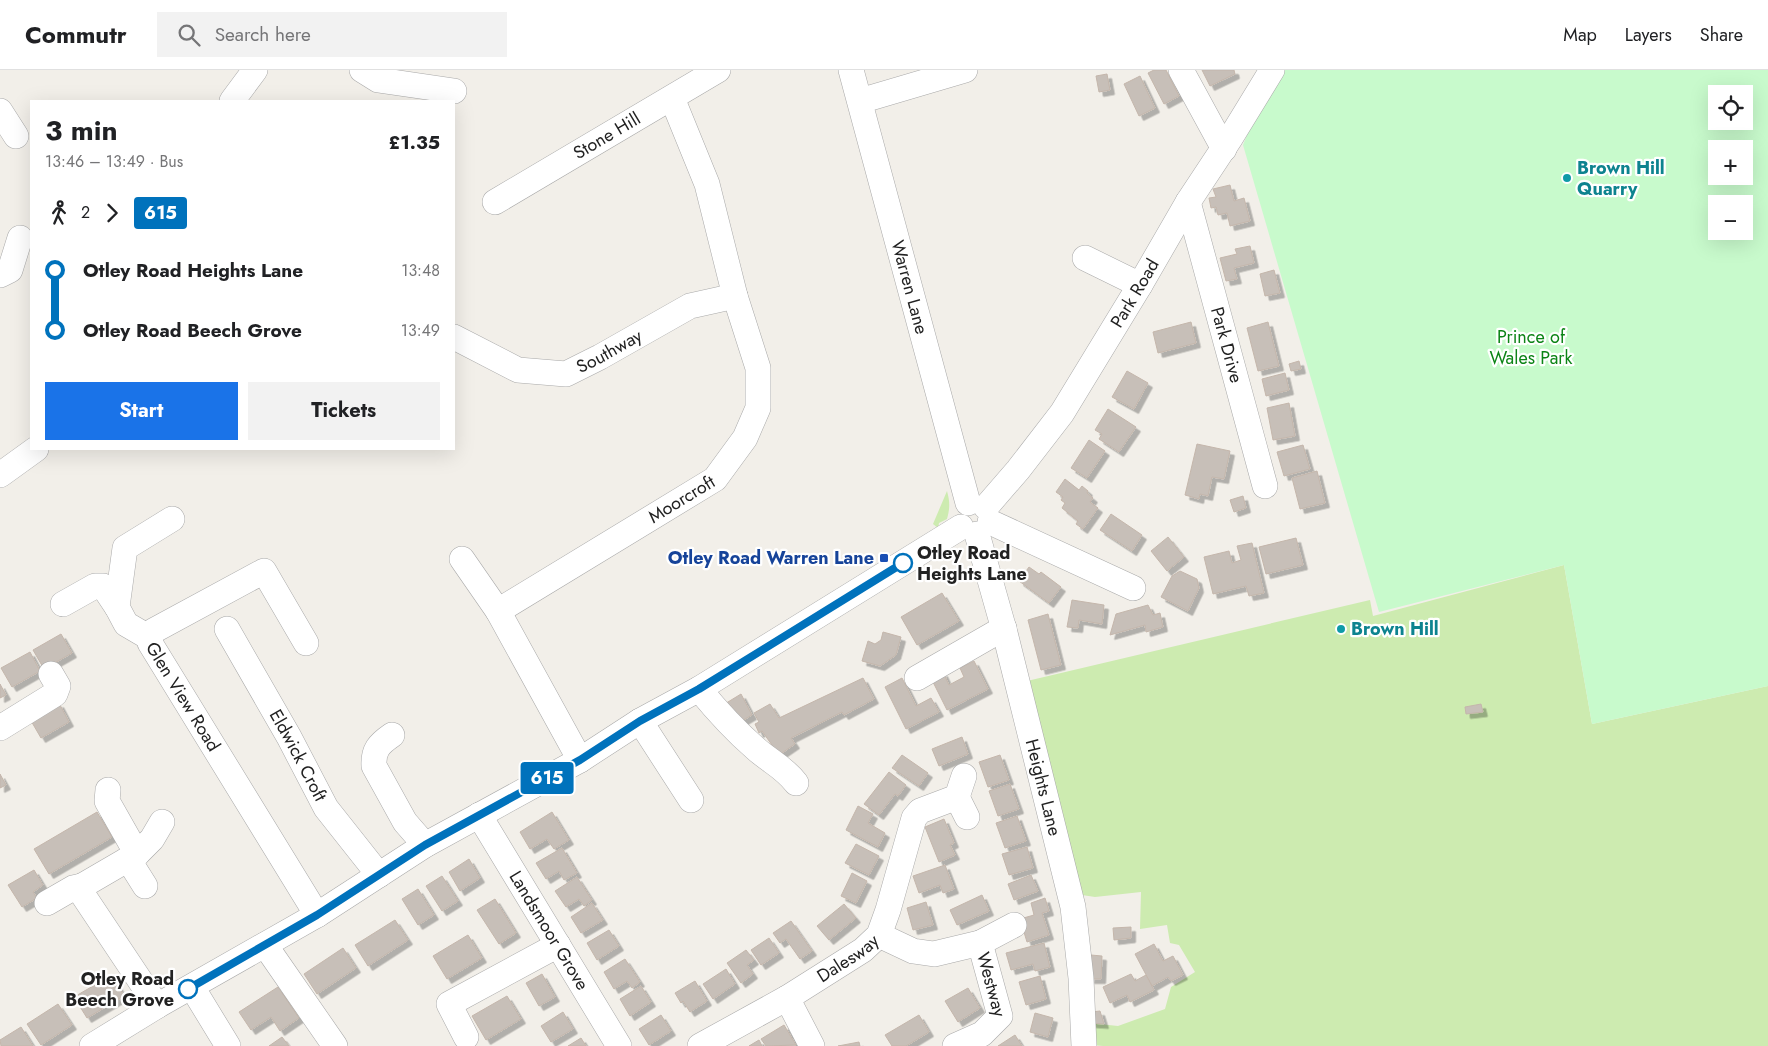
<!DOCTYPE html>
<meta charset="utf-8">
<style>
:root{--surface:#fff;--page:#f2f2f2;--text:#202124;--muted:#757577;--line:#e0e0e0;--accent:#1a73e8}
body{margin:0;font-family:Jost,sans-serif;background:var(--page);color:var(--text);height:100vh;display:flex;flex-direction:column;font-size:19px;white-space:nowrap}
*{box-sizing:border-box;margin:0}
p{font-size:16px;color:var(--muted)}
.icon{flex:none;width:28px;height:28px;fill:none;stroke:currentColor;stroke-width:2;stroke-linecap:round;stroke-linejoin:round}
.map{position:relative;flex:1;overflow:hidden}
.details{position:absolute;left:30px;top:30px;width:425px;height:350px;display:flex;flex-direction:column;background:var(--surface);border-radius:0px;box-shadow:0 5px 20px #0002}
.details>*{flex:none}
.badge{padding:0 10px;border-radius:4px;font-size:18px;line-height:32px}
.tools{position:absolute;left:1708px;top:15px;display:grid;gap:10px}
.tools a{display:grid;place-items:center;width:45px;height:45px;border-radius:0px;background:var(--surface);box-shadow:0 5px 20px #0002;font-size:25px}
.map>.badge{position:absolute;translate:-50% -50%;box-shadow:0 0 0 2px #fff}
.legs{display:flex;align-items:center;gap:8px;height:55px;padding:0 15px;font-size:16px}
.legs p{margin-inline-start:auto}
.head{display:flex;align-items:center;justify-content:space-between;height:85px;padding:0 15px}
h1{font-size:28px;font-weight:700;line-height:38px}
.button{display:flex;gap:10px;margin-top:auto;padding:10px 15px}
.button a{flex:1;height:58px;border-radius:0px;background:var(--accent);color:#fff;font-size:20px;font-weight:700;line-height:58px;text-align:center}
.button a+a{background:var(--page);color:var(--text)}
ul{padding:0 15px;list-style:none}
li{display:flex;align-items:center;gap:18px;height:60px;font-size:19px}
li i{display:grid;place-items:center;width:8px;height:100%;margin:0 6px;background:currentColor}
li i::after{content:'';width:12px;height:12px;margin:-6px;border:4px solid;border-radius:50%;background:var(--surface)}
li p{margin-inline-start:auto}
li:first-child i{background:linear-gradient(#0000 50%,currentColor 0)}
li:last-child i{background:linear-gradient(currentColor 50%,#0000 0)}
header{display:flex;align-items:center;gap:30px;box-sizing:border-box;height:70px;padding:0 25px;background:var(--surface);border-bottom:1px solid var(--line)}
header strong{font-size:24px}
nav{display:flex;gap:28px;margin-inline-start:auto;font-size:18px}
.search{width:350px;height:45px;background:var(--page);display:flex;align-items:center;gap:12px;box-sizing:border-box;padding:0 18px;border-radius:0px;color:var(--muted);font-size:19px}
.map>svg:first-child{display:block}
.grass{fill:#cdebb0}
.park{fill:#c8facc;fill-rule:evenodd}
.building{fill:#c7bfb8;stroke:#c4b6ab;filter:url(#shadow)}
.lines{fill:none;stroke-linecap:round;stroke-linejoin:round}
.minor-casing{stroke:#a9a9a9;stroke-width:26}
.minor{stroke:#fff;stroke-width:25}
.line-1-casing{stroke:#fff;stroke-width:11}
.line-1{stroke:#0072bc;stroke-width:8}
.culture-dot{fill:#0f9aa8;stroke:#fff;stroke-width:2}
.transit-dot{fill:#1a4fb4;stroke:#fff;stroke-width:2}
.stop-1-dot{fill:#fff;stroke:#0072bc;stroke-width:2.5}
.labels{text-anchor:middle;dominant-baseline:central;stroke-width:4.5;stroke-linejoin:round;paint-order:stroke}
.street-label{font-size:18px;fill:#222;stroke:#fff}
.culture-label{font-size:18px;font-weight:bold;fill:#0d838f;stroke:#fff;text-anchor:start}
.park-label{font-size:18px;fill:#0c8416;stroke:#fff}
.stop-label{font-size:18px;font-weight:bold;fill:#222;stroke:#fff;text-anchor:start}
.transit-label{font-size:18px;font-weight:bold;fill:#164399;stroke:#fff;text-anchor:end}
</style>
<header>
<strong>Commutr</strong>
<div class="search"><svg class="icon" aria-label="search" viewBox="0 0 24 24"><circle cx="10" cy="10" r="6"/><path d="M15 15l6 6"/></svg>Search here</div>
<nav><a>Map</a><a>Layers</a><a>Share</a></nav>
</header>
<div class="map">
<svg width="1768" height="976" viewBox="0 0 1768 976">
<defs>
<filter id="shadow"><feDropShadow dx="4.5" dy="4.5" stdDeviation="0" flood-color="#0004"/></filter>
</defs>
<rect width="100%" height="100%" fill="#f2efe9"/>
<g class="grass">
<path d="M947 421C950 432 950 438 947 449L939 453 938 458 933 454Z"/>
<polygon points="1564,495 1592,654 1768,616 1768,976 1103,976 1091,975 1090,953 1118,956 1165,939 1171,917 1195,902 1179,875 1170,873 1167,855 1140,859 1141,822 1095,827 1082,825 1027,611 1370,530 1373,546"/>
</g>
<path class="park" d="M1284 0H1768V616L1592 654 1564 495 1379 542 1243 75 1263 25ZM1716 24H1744V51H1716ZM1716 79H1744V106H1716ZM1716 134H1744V161H1716Z"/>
<g class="building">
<polygon points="1154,0 1166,0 1179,26 1164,34 1148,3"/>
<polygon points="1202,0 1234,0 1235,4 1210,16"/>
<polygon points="1107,4 1110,20 1099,22 1096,6"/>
<polygon points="1140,6 1155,38 1139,46 1124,14"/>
<polygon points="1230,115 1234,131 1244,128 1250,151 1230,156 1227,143 1218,145 1216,137 1211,138 1209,128 1216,127 1213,119"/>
<polygon points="1250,176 1254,193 1234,198 1237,209 1226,211 1220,188 1237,184 1235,179"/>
<polygon points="1274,200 1280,223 1265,226 1260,204"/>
<polygon points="1191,252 1196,273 1158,283 1153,262"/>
<polygon points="1268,252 1279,296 1258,301 1247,258"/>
<polygon points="1299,291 1301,299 1291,301 1289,294"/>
<polygon points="1127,301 1148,313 1134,339 1112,327"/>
<polygon points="1285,303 1289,320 1266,326 1262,309"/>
<polygon points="1289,333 1295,366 1273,370 1267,338"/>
<polygon points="1108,339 1136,357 1119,382 1099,369 1102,364 1095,360"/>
<polygon points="1089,370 1105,381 1087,408 1071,398"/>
<polygon points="1197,374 1230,381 1224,409 1212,407 1208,426 1200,424 1199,429 1185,425"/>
<polygon points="1303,375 1310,399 1284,406 1277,382"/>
<polygon points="1317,401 1325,433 1300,439 1292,408"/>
<polygon points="1065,409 1079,420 1082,416 1088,421 1087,423 1093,428 1090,432 1098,438 1083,459 1076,454 1078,451 1062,438 1065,433 1061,430 1063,427 1056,422"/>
<polygon points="1243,426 1246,438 1234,442 1230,430"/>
<polygon points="1111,444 1142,465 1132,481 1100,460"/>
<polygon points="1168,467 1184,487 1167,501 1151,481"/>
<polygon points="1296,468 1303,495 1266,504 1259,477"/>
<polygon points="1252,473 1264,523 1249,526 1246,516 1213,524 1204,487 1229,481 1232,493 1241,490 1237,476"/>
<polygon points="1029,497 1039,504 1041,502 1061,517 1049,533 1019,511"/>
<polygon points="1180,501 1197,509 1199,518 1188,541 1161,527 1172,506"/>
<polygon points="942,523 959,551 917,575 901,547"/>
<polygon points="1072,530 1104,535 1102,554 1079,550 1078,558 1067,557"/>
<polygon points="1148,535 1153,545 1160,543 1163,557 1146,562 1145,555 1110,565 1116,544"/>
<polygon points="1048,544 1061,595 1041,600 1028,550"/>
<polygon points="883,562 901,567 896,585 880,596 862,591 868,571 875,574 881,570"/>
<polygon points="61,564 72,583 44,599 33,580"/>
<polygon points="30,582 40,601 12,617 1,598"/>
<polygon points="974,591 988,619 947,640 931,608 943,602 949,615 964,607 960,598"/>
<polygon points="863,608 874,629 844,645 842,642 791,668 795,674 779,685 762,661 759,663 755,654 759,652 754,643 770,634 779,648"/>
<polygon points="902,608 916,636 931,628 939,642 906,659 885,617"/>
<polygon points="0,614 6,625 0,628"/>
<polygon points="741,624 752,645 735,655 723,635"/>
<polygon points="59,633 69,652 41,668 30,649"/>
<polygon points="1481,634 1483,642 1466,644 1465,637"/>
<polygon points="962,667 968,684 939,696 932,679"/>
<polygon points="902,685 928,703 919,716 892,698"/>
<polygon points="1000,685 1009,710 988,717 979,692"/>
<polygon points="889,702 906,715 898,726 895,724 879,745 864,734"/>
<polygon points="0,704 6,715 0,718"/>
<polygon points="1010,714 1019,739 998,746 989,721"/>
<polygon points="858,736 873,744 868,753 885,763 878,777 846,760"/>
<polygon points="97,742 112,767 49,804 34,779"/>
<polygon points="552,742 569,770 554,779 547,769 530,779 520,762"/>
<polygon points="1017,746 1026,771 1005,778 996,753"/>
<polygon points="944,749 954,773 950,775 955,785 939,792 925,757"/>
<polygon points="856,774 879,786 869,805 845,793"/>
<polygon points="1027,777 1033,798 1009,805 1002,784"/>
<polygon points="562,778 577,803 564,810 559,801 546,809 536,793"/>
<polygon points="469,789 480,808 460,821 449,802"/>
<polygon points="945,795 954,819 943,823 940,815 919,823 913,806"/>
<polygon points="34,800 43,815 33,822 37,828 22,837 8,815"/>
<polygon points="852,803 867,811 856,833 841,826"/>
<polygon points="1031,805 1038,821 1014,830 1008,814"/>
<polygon points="442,806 458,831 442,841 426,816"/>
<polygon points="577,807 592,830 584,836 579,829 566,837 555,821"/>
<polygon points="418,819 434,845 418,855 402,829"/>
<polygon points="982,825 989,841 957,855 950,840"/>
<polygon points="1045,828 1049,841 1042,843 1049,865 1027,872 1020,849 1034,845 1031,833"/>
<polygon points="495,829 516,863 499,874 477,840"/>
<polygon points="926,832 933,855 913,860 907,838"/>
<polygon points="592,833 603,850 581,863 571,847"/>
<polygon points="844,834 856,848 829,870 817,856"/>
<polygon points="395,850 408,870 368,896 355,875"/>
<polygon points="791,851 812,881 800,889 786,869 780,873 773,863"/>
<polygon points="1131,857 1131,868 1114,870 1113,858"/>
<polygon points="609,860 619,876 597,890 587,873"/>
<polygon points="468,865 482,888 447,909 433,886"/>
<polygon points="769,868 779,883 761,895 751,880"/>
<polygon points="1044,873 1050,897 1035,901 1033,894 1011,900 1006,883"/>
<polygon points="1154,874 1163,891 1173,886 1183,905 1171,911 1168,907 1152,916 1135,884"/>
<polygon points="343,878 356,898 317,924 304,904"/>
<polygon points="746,880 754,890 747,895 753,904 741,913 727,893"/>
<polygon points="1091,885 1102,886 1101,909 1090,909"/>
<polygon points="625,889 640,912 632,918 627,911 614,919 604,902"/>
<polygon points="726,899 735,914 713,929 703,914"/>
<polygon points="542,904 555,927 539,936 526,913"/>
<polygon points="1131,904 1135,911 1146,905 1154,920 1130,932 1127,925 1110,933 1103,917"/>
<polygon points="112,905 124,926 87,948 74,927"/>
<polygon points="1040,906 1046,929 1026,935 1019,912"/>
<polygon points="695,911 707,931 690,942 683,931 681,933 675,923"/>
<polygon points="641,916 651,932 630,946 620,929"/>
<polygon points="278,917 299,948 280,961 271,947 251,960 239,942"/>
<polygon points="968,918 980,938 958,952 945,931"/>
<polygon points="507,926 521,949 486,970 472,946"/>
<polygon points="58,934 72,955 41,975 27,954"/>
<polygon points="1100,941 1104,954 1090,953 1091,942"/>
<polygon points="563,942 573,959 551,972 541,956"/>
<polygon points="1035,943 1053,948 1048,967 1030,962"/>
<polygon points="661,945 671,961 649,975 639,959"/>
<polygon points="919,945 929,962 906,976 892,976 885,965"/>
<polygon points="784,955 796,975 766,976 761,969"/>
<polygon points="21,957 33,976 1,976 0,970"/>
<polygon points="1015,965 1022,976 998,976"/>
<polygon points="282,967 289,976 269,976"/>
<polygon points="581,968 586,976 568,976"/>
<polygon points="759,970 762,976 749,976"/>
<polygon points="859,972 860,976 838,976"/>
</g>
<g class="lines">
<g class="minor-casing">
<g id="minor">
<polyline points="362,0 378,10 454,21"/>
<path id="s1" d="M851 0 968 433"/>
<polyline points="1181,0 1224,79"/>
<polyline points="232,31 255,0"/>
<polyline points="860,31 965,0"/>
<polyline points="0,41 16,66"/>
<path id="s2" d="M495 132 718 0"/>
<path id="s3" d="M1188 132 1265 416"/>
<polyline points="1085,188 1140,215"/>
<polyline points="0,205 10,200 20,168"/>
<path id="s4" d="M454 267 518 300 566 304 600 287 690 236 735 226"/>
<polyline points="0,405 36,379"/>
<path id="s5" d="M986 437 1018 400 1062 343 1140 215 1188 132 1231 67 1272 0"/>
<polyline points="990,452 1133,518"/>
<path id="s6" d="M977 464 1005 563 1073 837 1081 908 1084 976"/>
<polyline points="462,489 498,541"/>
<polyline points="63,534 95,516 103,516 117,537"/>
<path id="s7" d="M227 559 289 667 326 738 379 805"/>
<polyline points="150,568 126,554 117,537 125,478 172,449"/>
<path id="s8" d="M306 573 264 501 153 561 150 568V573L317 845"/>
<polyline points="917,608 1004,558"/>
<path d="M699 619C717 641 733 659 755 678 769 691 784 697 796 713"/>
<polyline points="640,651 691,730"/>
<polyline points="0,658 55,624 58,616 51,604"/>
<path d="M392 665C379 674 373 680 374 696L405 752 425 775"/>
<path id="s9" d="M580 690 498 541 715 409 745 368 758 338V298L735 226 707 114 672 28"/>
<polyline points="108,720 107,731 137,784 152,769 162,752"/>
<polyline points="957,727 967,747"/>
<path id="s10" d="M479 745 619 976"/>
<polyline points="137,784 82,816 83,825 157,936"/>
<polyline points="128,789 145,816"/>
<polyline points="47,833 73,818 82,816"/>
<path id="s11" d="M879 865 913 881 934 884 980 873 1000 946 982 964 955 976"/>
<polyline points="980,873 1014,855"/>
<polyline points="265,875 335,976"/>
<polyline points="192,917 228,976"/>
<polyline points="787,928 812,976"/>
<polyline points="466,967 449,934 558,875"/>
<polyline points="92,976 157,936 317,845 425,775 580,690 640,651 699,619 961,457"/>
<path id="s12" d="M700 976 787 928 863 880 879 865 888 840 914 748 920 741 957 727 964 706"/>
</g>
</g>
<use href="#minor" class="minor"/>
</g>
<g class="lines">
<g class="line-1-casing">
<polyline id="line-1" points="188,919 317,845 425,775 580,690 640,651 699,619 903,493"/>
</g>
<use href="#line-1" class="line-1"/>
</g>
<g class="culture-dot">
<circle cx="1567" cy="108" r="5"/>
<circle cx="1341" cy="559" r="5"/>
</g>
<rect class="transit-dot" x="879" y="483" width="10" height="10" rx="2.5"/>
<g class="stop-1-dot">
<circle cx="903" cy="493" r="9"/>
<circle cx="188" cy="919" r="9"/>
</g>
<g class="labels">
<g class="street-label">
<text stroke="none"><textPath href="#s2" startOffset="130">Stone Hill</textPath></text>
<text stroke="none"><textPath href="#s1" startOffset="225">Warren Lane</textPath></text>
<text stroke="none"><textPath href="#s5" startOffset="261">Park Road</textPath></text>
<text stroke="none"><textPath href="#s3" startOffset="148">Park Drive</textPath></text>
<text stroke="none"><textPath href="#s4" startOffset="169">Southway</textPath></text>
<text stroke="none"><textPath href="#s9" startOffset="385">Moorcroft</textPath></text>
<text stroke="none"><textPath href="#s8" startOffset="285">Glen View Road</textPath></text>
<text stroke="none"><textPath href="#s7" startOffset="145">Eldwick Croft</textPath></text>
<text stroke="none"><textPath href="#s6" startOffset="262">Heights Lane</textPath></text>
<text stroke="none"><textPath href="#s10" startOffset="135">Landsmoor Grove</textPath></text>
<text stroke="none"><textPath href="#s12" startOffset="172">Dalesway</textPath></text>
<text stroke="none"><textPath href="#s11" startOffset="149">Westway</textPath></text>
</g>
<g class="culture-label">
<text x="1577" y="98">Brown Hill<tspan x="1577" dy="21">Quarry</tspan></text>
<text x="1351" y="559">Brown Hill</text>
</g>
<g class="park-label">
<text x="1531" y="267">Prince of<tspan x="1531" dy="21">Wales Park</tspan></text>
</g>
<g class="stop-label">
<text x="917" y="483">Otley Road<tspan x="917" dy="21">Heights Lane</tspan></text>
<text x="174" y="909" text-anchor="end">Otley Road<tspan x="174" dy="21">Beech Grove</tspan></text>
</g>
<g class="transit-label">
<text x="874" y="488">Otley Road Warren Lane</text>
</g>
</g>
</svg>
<div class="tools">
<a><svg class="icon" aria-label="locate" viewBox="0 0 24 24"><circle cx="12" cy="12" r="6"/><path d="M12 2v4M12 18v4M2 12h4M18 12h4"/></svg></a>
<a>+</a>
<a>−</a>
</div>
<b class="badge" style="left:547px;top:708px;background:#0072bc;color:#fff">615</b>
<section class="details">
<div class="head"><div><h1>3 min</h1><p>13:46 – 13:49 · Bus</p></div><b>£1.35</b></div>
<div class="legs"><svg class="icon" aria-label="walk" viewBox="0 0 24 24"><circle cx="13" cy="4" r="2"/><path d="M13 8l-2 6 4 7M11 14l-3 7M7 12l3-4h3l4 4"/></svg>2<svg class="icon" aria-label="forward" viewBox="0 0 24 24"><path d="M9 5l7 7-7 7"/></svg><b class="badge" style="background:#0072bc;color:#fff">615</b></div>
<ul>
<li><i style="color:#0072bc"></i><b>Otley Road Heights Lane</b><p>13:48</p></li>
<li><i style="color:#0072bc"></i><b>Otley Road Beech Grove</b><p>13:49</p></li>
</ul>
<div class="button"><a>Start</a><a>Tickets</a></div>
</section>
</div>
